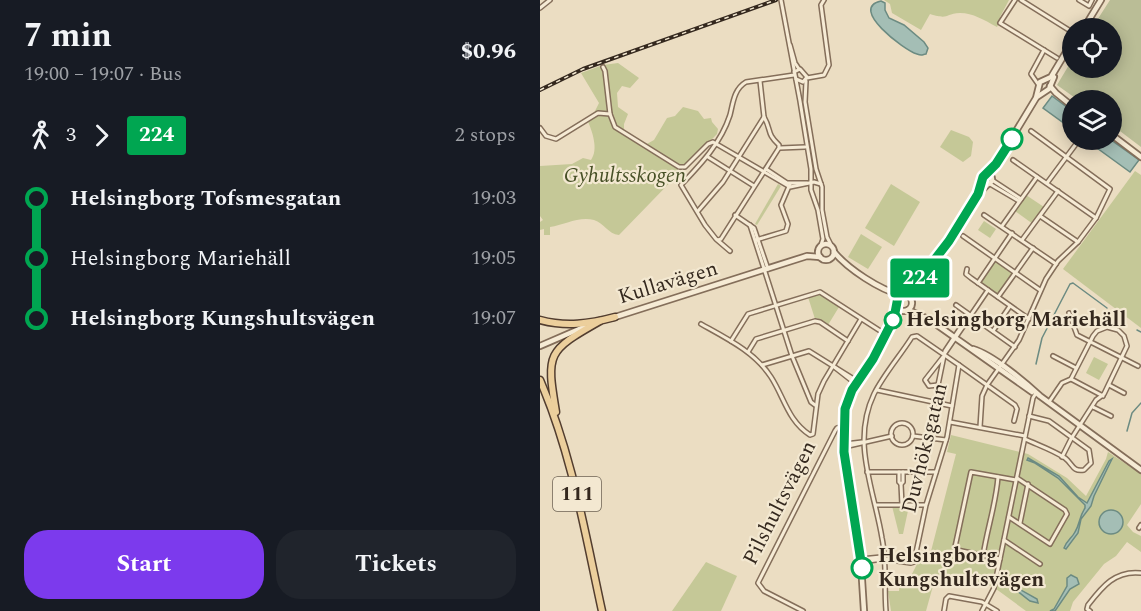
<!DOCTYPE html>
<meta charset="utf-8">
<style>
:root{--surface:#171b24;--page:#20242c;--text:#f1f3f6;--muted:#9ea1a6;--accent:#7c3aed}
body{margin:0;font-family:Spectral,serif;background:var(--page);color:var(--text);height:100vh;display:flex;flex-direction:column;font-size:22px;white-space:nowrap}
*{box-sizing:border-box;margin:0}
p{font-size:20px;color:var(--muted)}
.icon{flex:none;width:33px;height:33px;fill:none;stroke:currentColor;stroke-width:2;stroke-linecap:round;stroke-linejoin:round}
.map{position:relative;flex:1;overflow:hidden}
.side{display:flex;flex-direction:column;background:var(--surface);width:540px}
.side>*{flex:none}
.badge{padding:0 12px;border-radius:4px;font-size:21px;line-height:39px}
.buttons{position:absolute;left:522px;top:18px;display:grid;gap:12px}
.buttons a{display:grid;place-items:center;width:60px;height:60px;border-radius:50%;background:var(--surface);box-shadow:0 3px 15px #0003;font-size:30px}
.map>.badge{position:absolute;translate:-50% -50%;box-shadow:0 0 0 3px #fff}
.legs{display:flex;align-items:center;gap:9px;height:66px;padding:0 24px;font-size:20px}
.legs p{margin-inline-start:auto}
.head{display:flex;align-items:center;justify-content:space-between;height:102px;padding:0 24px}
h1{font-size:33px;font-weight:700;line-height:45px}
.action{display:flex;gap:12px;margin-top:auto;padding:12px 24px}
.action a{flex:1;height:69px;border-radius:24px;background:var(--accent);color:#fff;font-size:24px;font-weight:700;line-height:69px;text-align:center}
.action a+a{background:var(--page);color:var(--text)}
ul{padding:0 24px;list-style:none}
li{display:flex;align-items:center;gap:21px;height:60px;font-size:22px}
li i{display:grid;place-items:center;width:9px;height:100%;margin:0 8px;background:currentColor}
li i::after{content:'';width:15px;height:15px;margin:-8px;border:4px solid;border-radius:50%;background:var(--surface)}
li p{margin-inline-start:auto}
li:first-child i{background:linear-gradient(#0000 50%,currentColor 0)}
li:last-child i{background:linear-gradient(currentColor 50%,#0000 0)}
main{display:flex;flex:1;min-height:0}
.map>svg:first-child{display:block}
.green{fill:#c5c897}
.cemetery{fill:#babd96}
.water{fill:#a4beb5;stroke:#6c8b82;stroke-width:1.5}
.lines{fill:none;stroke-linecap:round;stroke-linejoin:round}
.stream{stroke:#6c8b82;stroke-width:1.5}
.minor-casing{stroke:#846e5a;stroke-width:6}
.tertiary-casing{stroke:#846e5a;stroke-width:8}
.primary-casing{stroke:#523d2f;stroke-width:9}
.minor{stroke:#f6ebd5;stroke-width:3}
.tertiary{stroke:#f6ebd5;stroke-width:4.5}
.primary{stroke:#eccf9c;stroke-width:6}
.rail-casing{stroke:#34281e;stroke-width:4}
.rail{stroke:#f3e8d1;stroke-width:1.5;stroke-dasharray:4.5;stroke-linecap:butt}
.line-1-casing{stroke:#fff;stroke-width:14}
.line-1{stroke:#00a651;stroke-width:9}
.stop-1-dot{fill:#fff;stroke:#00a651;stroke-width:3}
.labels{text-anchor:middle;dominant-baseline:central;stroke-width:4.5;stroke-linejoin:round;paint-order:stroke}
.shield{fill:#f3e8d1;stroke:#6d6254;stroke-width:1.5}
.shield-label{font-size:20px;font-weight:bold;fill:#34281e}
.park-label{font-size:21px;font-style:italic;fill:#475026;stroke:#f3e8d1}
.street-label{font-size:21px;fill:#34281e;stroke:#f3e8d1}
.stop-label{font-size:21px;font-weight:bold;fill:#34281e;stroke:#f3e8d1;text-anchor:start}
</style>
<main>
<section class="side">
<div class="head"><div><h1>7 min</h1><p>19:00 – 19:07 · Bus</p></div><b>$0.96</b></div>
<div class="legs"><svg class="icon" aria-label="walk" viewBox="0 0 24 24"><circle cx="13" cy="4" r="2"/><path d="M13 8l-2 6 4 7M11 14l-3 7M7 12l3-4h3l4 4"/></svg>3<svg class="icon" aria-label="forward" viewBox="0 0 24 24"><path d="M9 5l7 7-7 7"/></svg><b class="badge" style="background:#00a651;color:#fff">224</b><p>2 stops</p></div>
<ul>
<li><i style="color:#00a651"></i><b>Helsingborg Tofsmesgatan</b><p>19:03</p></li>
<li><i style="color:#00a651"></i><span>Helsingborg Mariehäll</span><p>19:05</p></li>
<li><i style="color:#00a651"></i><b>Helsingborg Kungshultsvägen</b><p>19:07</p></li>
</ul>
<div class="action"><a>Start</a><a>Tickets</a></div>
</section>
<div class="map">
<svg width="601" height="611" viewBox="0 0 601 611">
<rect width="100%" height="100%" fill="#ebddc2"/>
<g class="green">
<path d="M344 0H469L460 17 462 18 457 27C444 20 433 13 420 13 404 14 409 20 390 14L381 30 352 13 350 4Z"/>
<path d="M78 63 99 78 90 88 82 86 77 93 78 107 88 114 84 124V133L105 145 114 140 127 118 135 116 143 107 158 111 164 119 171 118 172 122 178 129 177 134 79 235C68 234 64 223 54 220 39 216 24 225 10 227V235H4V229L0 230V222L3 220 0 216V166L32 164 43 158 51 160C59 149 52 131 47 119L54 113 59 103 41 73 63 65Z"/>
<polygon points="411,130 429,137 433,142 431,156 423,162 400,147"/>
<polygon points="595,171 601,175 601,328 523,269"/>
<polygon points="238,184 241,186 217,225 215,224"/>
<polygon points="351,184 380,202 354,246 325,228"/>
<polygon points="486,195 504,207 493,224 475,211"/>
<polygon points="444,221 456,229 450,238 438,230"/>
<polygon points="321,234 342,247 328,269 308,257"/>
<polygon points="455,260 474,274 458,295 440,282"/>
<polygon points="279,294 299,307 288,325 277,318 275,319 268,297"/>
<polygon points="554,357 568,364 559,380 546,373"/>
<polygon points="411,435 488,454 527,478 546,496 566,459 568,452 601,474 601,504 587,525 593,532 601,536 601,552 587,542 576,556 564,564 533,602 530,611 486,611 452,586 396,575 386,611 351,611 348,591 359,591 360,577 370,578 380,558 389,559 416,454 407,452"/>
<polygon points="352,506 369,506 363,534 359,534"/>
<polygon points="166,562 197,576 181,611 132,611"/>
</g>
<polygon class="cemetery" points="570,0 601,0 601,147 572,125 572,100 538,100 517,85 532,60 532,68 572,68 572,28 552,28"/>
<g class="water">
<path d="M341 1 345 3V10L349 18 364 25 384 42 388 48 386 54C381 55 382 56 377 54 364 50 308 8 341 1Z"/>
<polygon points="512,96 532,111 532,129 503,108"/>
<polygon points="546,140 571,140 599,160 590,172"/>
<path d="M488 458 519 476 538 497 547 503 569 461 572 459 554 496 551 506 541 519 538 533 526 549 524 548C527 540 532 538 535 532 540 524 539 517 545 508V505L518 478 495 463 487 460Z"/>
<circle cx="571" cy="522" r="12"/>
<polygon points="531,575 537,578 539,584 530,589 515,611 510,611 514,609 527,586 527,578"/>
<polygon points="463,580 497,599 498,603 490,601 467,583 463,582"/>
</g>
<g class="lines">
<g class="stream">
<polyline points="597,330 601,332"/>
<polyline points="496,364 502,338 530,284 533,283 567,308"/>
<polyline points="587,431 592,413 601,403"/>
</g>
<g class="minor-casing">
<g id="minor">
<polyline points="241,0 260,101 271,169 271,190 278,210 283,239 281,245"/>
<polyline points="475,0 460,23 517,58"/>
<polyline points="481,0 532,32"/>
<polyline points="539,0 549,6 552,0"/>
<polyline points="0,8 10,0"/>
<polyline points="250,45 255,63 259,69"/>
<polyline points="63,67 65,71 70,114 75,127 139,167 145,167 168,144 173,142 250,187 274,182 281,184"/>
<polyline points="254,72 260,69 267,77 263,82 256,79"/>
<polyline points="267,78 284,75 289,65 281,5 284,0"/>
<polyline points="266,81 265,102 276,169 282,187 282,210 287,237 291,245"/>
<polyline points="498,84 491,74 504,50"/>
<polyline points="0,128 6,136 16,139 58,113 70,114"/>
<polyline points="240,148 265,147"/>
<polyline points="168,157 214,186"/>
<polyline points="473,160 556,218"/>
<polyline points="226,169 247,183 267,183"/>
<polyline points="452,180 481,199"/>
<polyline points="507,183 539,140"/>
<polyline points="450,184 479,201"/>
<polyline points="158,211 183,182 224,117 220,81"/>
<polyline points="195,215 214,228 228,269"/>
<polyline points="444,215 516,264"/>
<polyline points="500,216 538,242"/>
<polyline points="210,225 252,356 271,402 275,405"/>
<polyline points="462,226 497,177"/>
<polyline points="423,236 500,290"/>
<path d="M178 240 181 239 239 148V145C226 133 232 131 224 117"/>
<polyline points="216,240 246,231 248,224 241,205 250,184"/>
<polyline points="482,240 518,191"/>
<path d="M190 251 176 239 165 225 141 185C161 164 181 143 190 115 193 103 194 89 206 82L254 75"/>
<polyline points="427,269 426,274 431,278 489,319"/>
<polyline points="438,283 472,233"/>
<polyline points="458,297 493,248"/>
<polyline points="416,305 475,347"/>
<polyline points="529,313 537,335 598,366"/>
<path d="M161 324C186 338 215 352 231 377 244 397 248 421 270 435L273 434 278 394 284 381 321 319"/>
<polyline points="453,331 470,306"/>
<polyline points="191,341 208,314 280,292 345,334"/>
<polyline points="208,352 216,339 275,321 280,322 308,341"/>
<polyline points="405,353 448,290"/>
<polyline points="513,356 536,368"/>
<polyline points="403,357 385,380 389,386 398,385 405,351 427,318 431,316"/>
<polyline points="222,365 269,351 317,381"/>
<polyline points="419,365 475,405 477,409 474,421"/>
<polyline points="293,366 316,384"/>
<polyline points="531,379 563,396"/>
<polyline points="569,385 584,393"/>
<polyline points="337,390 412,406"/>
<polyline points="509,402 522,383 531,379 553,336 557,331 567,327 578,330 584,336 587,346 564,394 556,400 531,439 522,457"/>
<polyline points="553,407 571,416"/>
<polyline points="410,422 485,436"/>
<circle cx="362" cy="434" r="11"/>
<polyline points="440,427 442,396 447,385 479,340 506,279 518,261 538,242 556,218 570,189 491,131"/>
<polyline points="373,436 406,440"/>
<path d="M485 439C498 445 513 450 525 458 533 464 532 472 544 470L551 463 549 450 509 421 489 416"/>
<polyline points="305,444 322,442"/>
<polyline points="304,447 352,436"/>
<polyline points="327,472 396,472"/>
<polyline points="359,472 359,482 361,484 363,482 363,472"/>
<polyline points="361,484 362,505"/>
<polyline points="336,505 385,505"/>
<polyline points="469,517 510,544 527,514 525,510 477,478"/>
<polyline points="480,523 488,484"/>
<polyline points="599,528 601,525"/>
<polyline points="464,540 500,564"/>
<path d="M443 556C447 529 456 504 458 477"/>
<path d="M321 559 341 557 344 559 371 563 374 562 386 505 407 437 419 365 377 336 372 337C360 356 344 374 334 394 311 442 334 489 342 538 347 562 344 587 346 611"/>
<polyline points="460,559 417,550 415,547 431,472 476,480"/>
<polyline points="321,562 343,559"/>
<polyline points="263,611 224,591 218,583 295,431 297,428 303,426"/>
<polyline points="404,611 406,599 409,596 442,602 457,611"/>
<polyline points="442,611 454,588 493,398 496,393"/>
<path d="M550 611 547 609 548 605C562 587 575 570 601 573"/>
</g>
</g>
<g class="tertiary-casing">
<g id="tertiary">
<polyline points="544,28 561,0"/>
<polyline points="510,86 516,93 532,106"/>
<polyline points="497,97 509,89 514,77"/>
<polyline points="572,135 601,157"/>
<polyline points="464,151 496,98 500,82 511,77 532,42"/>
<circle cx="447" cy="179" r="5"/>
<polyline points="447,174 464,150"/>
<circle cx="286" cy="252" r="8"/>
<path d="M294 252C308 269 340 290 361 295"/>
<polyline points="363,294 375,286 400,253 438,194 447,185"/>
<circle cx="364" cy="303" r="8"/>
<polyline points="368,310 390,320 492,392"/>
<polyline points="72,318 267,256 280,257"/>
<polyline points="0,346 44,327"/>
<path d="M433 349C453 355 485 382 500 396L601 470"/>
<polyline points="324,611 321,564 304,452 304,415 312,390 333,359 354,318 356,305"/>
</g>
</g>
<g class="primary-casing">
<g id="primary">
<path d="M0 320C26 327 49 324 75 317"/>
<path d="M0 380C32 454 45 533 62 611"/>
<path d="M16 412C6 353 7 351 60 321"/>
</g>
</g>
<use href="#minor" class="minor"/>
<use href="#tertiary" class="tertiary"/>
<use href="#primary" class="primary"/>
<g class="rail-casing">
<polyline id="rail" points="0,90 43,69 236,0"/>
</g>
<use href="#rail" class="rail"/>
</g>
<g class="lines">
<g class="line-1-casing">
<polyline id="line-1" points="322,568 304,452 305,409 312,390 333,359 354,318 358,297 375,285 409,241 438,194 443,177 456,164 472,139"/>
</g>
<use href="#line-1" class="line-1"/>
</g>
<g class="stop-1-dot">
<circle cx="472" cy="139" r="10"/>
<circle cx="353" cy="320" r="8"/>
<circle cx="322" cy="568" r="10"/>
</g>
<g class="labels">
<rect class="shield" x="13" y="477" width="48" height="34" rx="4.5"/>
<g class="shield-label">
<text x="37" y="494">111</text>
</g>
<g class="park-label">
<text x="85" y="176">Gyhultsskogen</text>
</g>
<g class="street-label">
<text transform="translate(128 283) rotate(-17)">Kullavägen</text>
<text transform="translate(385 448) rotate(-76)">Duvhöksgatan</text>
<text transform="translate(240 503) rotate(-63)">Pilshultsvägen</text>
</g>
<g class="stop-label">
<text x="366" y="320">Helsingborg Mariehäll</text>
<text x="338" y="556">Helsingborg<tspan x="338" dy="24">Kungshultsvägen</tspan></text>
</g>
</g>
</svg>
<div class="buttons">
<a><svg class="icon" aria-label="locate" viewBox="0 0 24 24"><circle cx="12" cy="12" r="6"/><path d="M12 2v4M12 18v4M2 12h4M18 12h4"/></svg></a>
<a><svg class="icon" aria-label="layers" viewBox="0 0 24 24"><path d="M12 4l9 5-9 5-9-5zM3 14l9 5 9-5"/></svg></a>
</div>
<b class="badge" style="left:380px;top:278px;background:#00a651;color:#fff">224</b>
</div>
</main>
